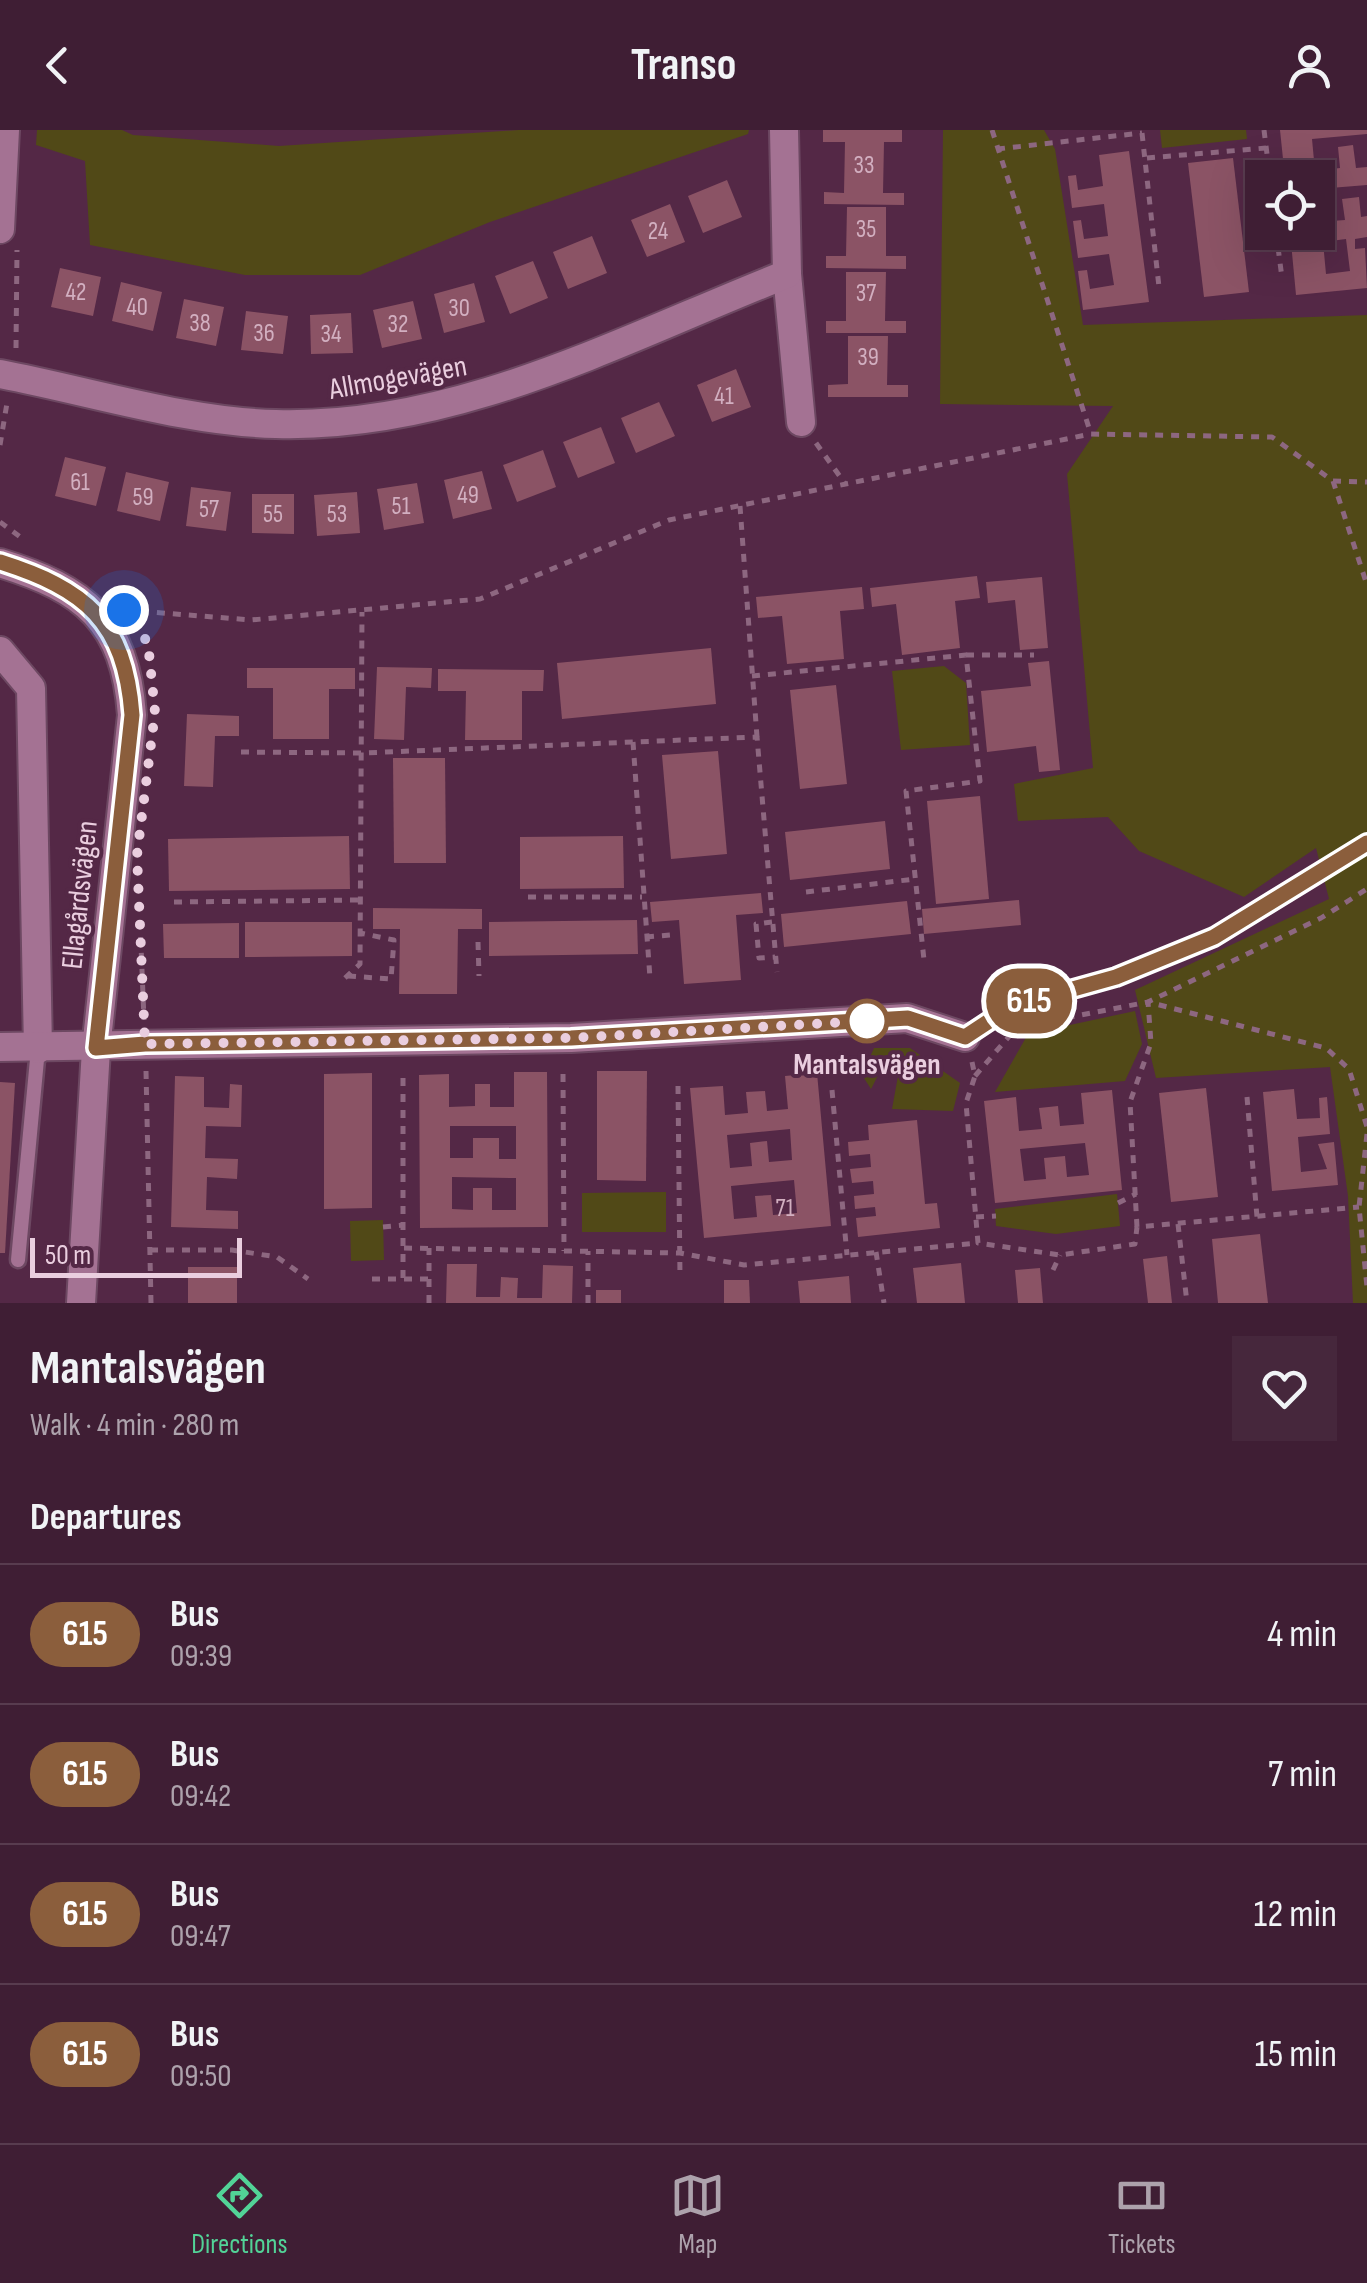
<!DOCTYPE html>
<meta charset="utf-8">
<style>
:root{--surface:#3f1e34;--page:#46273c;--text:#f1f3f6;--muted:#ada2ac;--line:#583c4f;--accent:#52d397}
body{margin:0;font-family:"Sofia Sans Condensed",sans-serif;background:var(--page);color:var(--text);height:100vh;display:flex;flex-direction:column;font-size:38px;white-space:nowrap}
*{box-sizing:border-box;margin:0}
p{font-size:32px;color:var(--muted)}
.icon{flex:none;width:55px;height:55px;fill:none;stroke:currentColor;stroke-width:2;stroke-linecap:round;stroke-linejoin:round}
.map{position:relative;height:1173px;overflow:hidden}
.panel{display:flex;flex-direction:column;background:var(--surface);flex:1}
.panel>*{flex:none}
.badge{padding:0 20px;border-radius:32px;font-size:35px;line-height:65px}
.buttons{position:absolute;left:1245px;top:30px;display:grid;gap:20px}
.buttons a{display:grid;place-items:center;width:90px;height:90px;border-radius:0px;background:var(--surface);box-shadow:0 10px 40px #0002,0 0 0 2px var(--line);font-size:50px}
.scale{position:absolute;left:30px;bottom:25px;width:212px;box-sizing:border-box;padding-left:10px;border:5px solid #eacedf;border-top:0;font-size:28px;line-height:35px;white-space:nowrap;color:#eacedf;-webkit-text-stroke:8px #542846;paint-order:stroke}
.you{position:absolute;width:50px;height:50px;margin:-25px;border:8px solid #fff;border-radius:50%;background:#1a73e8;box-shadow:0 0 0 15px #1a73e833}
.map>.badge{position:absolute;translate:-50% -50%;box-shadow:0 0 0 5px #fff}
h2{padding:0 30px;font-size:38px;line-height:90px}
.round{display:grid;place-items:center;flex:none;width:105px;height:105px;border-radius:0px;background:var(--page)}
.headline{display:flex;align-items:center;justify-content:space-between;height:170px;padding:0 30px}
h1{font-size:48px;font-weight:700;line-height:75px}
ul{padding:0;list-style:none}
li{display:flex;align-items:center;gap:30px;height:140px;padding:0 30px;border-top:2px solid var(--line)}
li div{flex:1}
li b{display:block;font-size:38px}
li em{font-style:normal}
li .badge{min-width:110px;font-weight:700;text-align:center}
header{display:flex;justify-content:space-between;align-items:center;height:130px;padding:0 30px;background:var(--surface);font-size:45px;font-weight:700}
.dock{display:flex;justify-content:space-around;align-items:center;height:140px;border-top:2px solid var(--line);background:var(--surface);font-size:28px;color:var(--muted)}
.dock a{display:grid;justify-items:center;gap:5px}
.dock .current{color:var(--accent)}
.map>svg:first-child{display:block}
.green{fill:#514917}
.building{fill:#8b5365;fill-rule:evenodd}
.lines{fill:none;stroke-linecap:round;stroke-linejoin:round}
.lane-casing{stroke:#6d4862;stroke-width:19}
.street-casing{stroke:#6d4862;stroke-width:32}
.path{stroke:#8d6780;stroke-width:5;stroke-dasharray:8 8;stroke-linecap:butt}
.lane{stroke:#a47293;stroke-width:14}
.street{stroke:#a47293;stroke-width:28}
.line-casing{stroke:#fff;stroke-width:22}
.line{stroke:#8b5e3c;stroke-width:15}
.walk{stroke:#eacedf;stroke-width:10;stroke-dasharray:0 18}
.stop-dot{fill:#fff;stroke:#8b5e3c;stroke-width:5}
.labels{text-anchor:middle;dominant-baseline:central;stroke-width:8;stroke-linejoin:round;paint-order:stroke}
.number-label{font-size:25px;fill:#d2afc0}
.street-label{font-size:30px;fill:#eacedf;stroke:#542846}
.stop-label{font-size:30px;font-weight:bold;fill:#eacedf;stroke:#542846}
</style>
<header><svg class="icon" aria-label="back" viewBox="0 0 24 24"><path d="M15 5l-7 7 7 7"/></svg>Transo<svg class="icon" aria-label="person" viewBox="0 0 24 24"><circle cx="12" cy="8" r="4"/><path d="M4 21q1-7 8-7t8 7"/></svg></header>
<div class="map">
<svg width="1367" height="1173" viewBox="0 0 1367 1173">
<rect width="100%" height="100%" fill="#542846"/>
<g class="green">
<polygon points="37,0 122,0 133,5 279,16 519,0 749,0 748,4 490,92 360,145 245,145 90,115 85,31 36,15"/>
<polygon points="943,0 1044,0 1055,19 1083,195 1367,185 1367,1173 1353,1173 1348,1066 1330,937 1156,948 1135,860 1329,769 1316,718 1244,767 1139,721 1108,687 1018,691 1014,654 1093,638 1067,344 1113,276 940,274"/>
<polygon points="1160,0 1246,0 1247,9 1162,18"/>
<polygon points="944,536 966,553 970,615 901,620 892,541"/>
<polygon points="1135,881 1142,914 1125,951 995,962 1028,904"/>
<polygon points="874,918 910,918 960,953 953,981 892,979 900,935 884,934 871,959 862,945"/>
<polygon points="666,1062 666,1102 582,1102 582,1063"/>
<polygon points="1117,1064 1120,1096 1056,1104 996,1096 995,1079"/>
<polygon points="383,1090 384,1130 351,1131 350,1091"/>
</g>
<g class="building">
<polygon points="823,0 902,0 902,12 884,12 883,63 904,63 904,75 824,74 824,62 844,63 845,12 823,12"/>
<polygon points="1280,0 1367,0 1367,4 1312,9 1315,41 1340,38 1338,17 1353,15 1356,38 1367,37 1367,55 1318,59 1318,48 1285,48"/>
<polygon points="1129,21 1149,172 1083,180 1078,141 1087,140 1090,159 1114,155 1109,124 1078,128 1073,91 1081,90 1084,109 1108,106 1104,74 1072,78 1068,46 1076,45 1078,60 1103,56 1099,25"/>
<polygon points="1233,28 1249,162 1204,167 1188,33"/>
<polygon points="727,50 742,87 703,103 688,66"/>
<path d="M1359 67 1361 87 1367 86V107L1355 109V119L1365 118 1367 158 1296 165 1290 102H1318V92L1345 90 1342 69ZM1346 109 1350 141 1326 144 1323 112Z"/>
<polygon points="670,74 685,112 647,127 631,90"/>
<polygon points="847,77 886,77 886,126 906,126 906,139 826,138 826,126 846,126"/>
<polygon points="592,106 607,143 568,159 553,122"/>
<polygon points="533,131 548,168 510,184 495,146"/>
<polygon points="60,138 101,147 93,186 51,177"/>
<polygon points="846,142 886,142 885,191 906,191 906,203 826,203 826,191 846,191"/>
<polygon points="121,152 162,162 153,201 112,191"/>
<polygon points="474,153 485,192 444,203 434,164"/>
<polygon points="184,169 224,177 216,216 176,208"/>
<polygon points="413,171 422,209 382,218 373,180"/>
<polygon points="246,181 288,186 283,224 241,220"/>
<polygon points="351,183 353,223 311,224 310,185"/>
<polygon points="848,206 888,206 887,255 908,255 908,267 828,267 828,255 848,254"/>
<polygon points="736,239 751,277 712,292 697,255"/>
<polygon points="659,272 675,306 636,323 621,288"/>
<polygon points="601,297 615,333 578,348 563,312"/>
<polygon points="543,320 556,357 517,372 503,335"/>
<polygon points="65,327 106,337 96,376 55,366"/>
<polygon points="482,341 492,379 453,389 444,350"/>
<polygon points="126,342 169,352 160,391 117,381"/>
<polygon points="417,353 424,393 384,400 377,359"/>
<polygon points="191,357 231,362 226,401 186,396"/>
<polygon points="357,362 360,403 317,406 314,365"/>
<polygon points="252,364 294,364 294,404 252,403"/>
<polygon points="977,446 980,468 955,471 960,518 902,525 896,474 872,477 870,458"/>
<polygon points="1042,447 1048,518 1020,520 1015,470 988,473 986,452"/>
<polygon points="862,457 864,479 840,481 844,529 787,534 782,486 758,488 756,467"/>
<polygon points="711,518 716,574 562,589 557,533"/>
<polygon points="1049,531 1060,640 1039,642 1036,616 987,622 981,561 1031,556 1028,533"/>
<polygon points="377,537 432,538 431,558 406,557 404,610 374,609"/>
<polygon points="247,538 355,538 355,559 329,559 329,609 273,609 273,558 247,558"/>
<polygon points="438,539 544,540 543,561 522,561 522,610 465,610 466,561 438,561"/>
<polygon points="836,555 847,654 800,659 790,560"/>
<polygon points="187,584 239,586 239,606 215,606 213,657 184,656"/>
<polygon points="718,621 727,724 671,729 662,625"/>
<polygon points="393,628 445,628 446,733 394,733"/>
<polygon points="980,666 989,769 936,774 927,671"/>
<polygon points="885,691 890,739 790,750 785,702"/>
<polygon points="349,706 350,759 169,761 168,709"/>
<polygon points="623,706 624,758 520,759 520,707"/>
<polygon points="761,763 763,783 736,785 741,850 684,854 679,790 652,792 650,772"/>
<polygon points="1019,770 1021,795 924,804 922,779"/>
<polygon points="907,771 911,804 784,817 781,784"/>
<polygon points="373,778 482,779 482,799 458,799 457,864 399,864 400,799 373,799"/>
<polygon points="637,790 638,824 489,826 489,792"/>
<polygon points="245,792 352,792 352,826 245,827"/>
<polygon points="239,793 239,828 164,828 163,794"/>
<polygon points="597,941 647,941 646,1051 597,1050"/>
<path d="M514 942H547L548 1097 420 1098 419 945 449 944V977L475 976V954H490V977H514ZM450 996H516V1029H499V1008H473V1028H450ZM452 1047 516 1048V1080H492V1058H473V1080L452 1079Z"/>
<polygon points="372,943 372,1078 324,1079 324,944"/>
<path d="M817 943 831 1096 704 1108 690 958 723 956 725 985 748 983 746 962 765 961 767 981 788 979 785 946ZM790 999 792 1030 769 1032 767 1011 750 1013 752 1036 730 1038 727 1005ZM794 1050 797 1083 773 1085 771 1065 755 1066 757 1087 734 1089 731 1056Z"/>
<polygon points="175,946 204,947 204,977 229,978 230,954 242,955 241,997 206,996 205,1028 238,1029 237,1049 207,1047 206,1080 238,1081 238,1099 171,1097"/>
<polygon points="0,952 15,953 5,1123 0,1123"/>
<polygon points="1206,958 1218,1067 1171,1072 1159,963"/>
<polygon points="1294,959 1297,989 1320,988 1319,968 1327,967 1330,1004 1298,1007 1301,1042 1327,1039 1318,1014 1334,1012 1338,1055 1272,1061 1263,962"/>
<path d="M1112 960 1122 1060 995 1073 984 971 1016 967 1019 1001 1042 999 1039 978 1058 976 1060 996 1084 994 1081 963ZM1085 1013 1089 1045 1067 1047 1065 1026 1044 1028 1046 1049 1024 1051 1020 1019Z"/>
<polygon points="917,990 925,1074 937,1073 940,1098 858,1107 856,1088 876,1086 875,1077 855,1079 854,1066 874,1064 873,1051 852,1053 850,1039 871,1037 870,1024 849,1026 848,1012 869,1010 868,995"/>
<polygon points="1260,1104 1268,1173 1218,1173 1212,1109"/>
<polygon points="1167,1126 1172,1173 1148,1173 1143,1129"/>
<polygon points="961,1133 965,1173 917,1173 913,1138"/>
<polygon points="447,1134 477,1134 476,1167 500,1167 501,1147 518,1148 517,1168 542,1168 543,1135 573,1136 572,1173 446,1173"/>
<rect x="188" y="1137" width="49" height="36"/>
<polygon points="1040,1138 1043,1173 1018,1173 1015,1140"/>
<polygon points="849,1146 851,1173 800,1173 798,1151"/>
<polygon points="724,1150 749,1150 750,1173 724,1173"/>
<rect x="596" y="1160" width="25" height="13"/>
</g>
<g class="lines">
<g class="lane-casing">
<g id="lane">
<polyline points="965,907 1012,876 1116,847 1214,807 1367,713"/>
<polyline points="18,1130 38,919"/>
</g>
</g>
<g class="street-casing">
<g id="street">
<polyline points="0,99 5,0"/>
<polyline points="787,144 801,292"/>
<path d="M0 244C89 261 186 292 276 294 458 299 622 209 787 144L784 0"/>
<path d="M0 433C85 459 125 491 132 585L96 919 81 1173"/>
<polyline points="0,521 31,558 38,919"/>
<polyline points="0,917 571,908 907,888 965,907"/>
</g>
</g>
<g class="path">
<polyline points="992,0 1091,304"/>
<polyline points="1264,0 1270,48"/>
<polyline points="1142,3 1159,157"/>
<polyline points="997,19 1142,3"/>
<polyline points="1147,28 1266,18"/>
<polyline points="1276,102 1282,148"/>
<polyline points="16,218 17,120"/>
<polyline points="816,313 846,355"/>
<polyline points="0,315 7,273"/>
<polyline points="1333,351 1367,352"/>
<polyline points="740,376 757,607"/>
<polyline points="0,392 23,409"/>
<polyline points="125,480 251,490 480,469 669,390 1091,304 1272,307 1333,351 1367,455"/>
<polyline points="966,525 1034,525"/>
<polyline points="752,546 966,525 980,651 906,661 924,830"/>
<polyline points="633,612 650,848"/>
<polyline points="241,622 362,623 757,607 777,842"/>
<polyline points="806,762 915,749"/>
<polyline points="528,767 642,767"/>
<polyline points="174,772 361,770"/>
<polyline points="140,791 144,890"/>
<polyline points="772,792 756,794 759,828 775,827"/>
<polyline points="646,807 670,805"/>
<polyline points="478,812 479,846"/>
<polyline points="348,846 391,849 394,810 360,803"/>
<polyline points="345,848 360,834 362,482"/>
<polyline points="1035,894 1148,872 1321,788 1367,759"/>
<polyline points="972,932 975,946 966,973 978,1113 1060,1125 1135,1114 1137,1097 1359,1077"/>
<polyline points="146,941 151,1173"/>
<polyline points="563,944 564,1121"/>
<polyline points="975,946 1012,903"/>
<polyline points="678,956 680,1148"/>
<polyline points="832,960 847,1125"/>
<polyline points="1247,967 1257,1087"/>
<polyline points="1367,1004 1359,1077 1367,1157"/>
<polyline points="1118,1073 1136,1064"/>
<polyline points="976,1087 996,1086"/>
<polyline points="1178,1094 1187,1173"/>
<polyline points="383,1097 404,1095"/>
<polyline points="1137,1097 1130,972 1151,913 1148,872 1326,918 1349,939 1367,997"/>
<polyline points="404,1118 680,1123 744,1135 978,1113"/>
<polyline points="150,1120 232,1120 277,1127 308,1149"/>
<polyline points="876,1122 884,1173"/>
<polyline points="1053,1140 1060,1125"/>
<polyline points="403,1148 403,948"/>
<polyline points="372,1149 429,1149"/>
<polyline points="429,1173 429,1118"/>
<polyline points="588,1173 588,1121"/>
</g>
<use href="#lane" class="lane"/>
<use href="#street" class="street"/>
</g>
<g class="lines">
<g class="line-casing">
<path id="line" d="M0 432C85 459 125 491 132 585L96 918 145 914 571 908 908 888 965 907 1012 876 1116 847 1214 807 1367 713"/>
</g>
<use href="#line" class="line"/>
<polyline class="walk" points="124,480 148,513 155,582 137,725 145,914 571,908 881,890 867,891"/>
</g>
<circle class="stop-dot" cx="867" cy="891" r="20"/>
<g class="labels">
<g class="number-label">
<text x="864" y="35">33</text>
<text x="866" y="99">35</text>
<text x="658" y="101">24</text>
<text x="76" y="162">42</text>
<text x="866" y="163">37</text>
<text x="137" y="177">40</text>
<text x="459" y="178">30</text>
<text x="200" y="193">38</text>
<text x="398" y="194">32</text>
<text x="264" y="203">36</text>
<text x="331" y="204">34</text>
<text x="868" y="227">39</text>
<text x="724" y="266">41</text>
<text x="80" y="352">61</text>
<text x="468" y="365">49</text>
<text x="143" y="367">59</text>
<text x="401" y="376">51</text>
<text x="209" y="379">57</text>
<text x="273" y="384">55</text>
<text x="337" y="384">53</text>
<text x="785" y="1078">71</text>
</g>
<g class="street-label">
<text transform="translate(398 248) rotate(-10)">Allmogevägen</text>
<text transform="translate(80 765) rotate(-84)">Ellagårdsvägen</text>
</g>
<g class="stop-label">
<text x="867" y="935">Mantalsvägen</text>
</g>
</g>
</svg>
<div class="buttons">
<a><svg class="icon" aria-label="locate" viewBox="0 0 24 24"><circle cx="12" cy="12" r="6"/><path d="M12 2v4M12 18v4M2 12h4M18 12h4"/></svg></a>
</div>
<div class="scale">50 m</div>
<div class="you" style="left:124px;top:480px"></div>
<b class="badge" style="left:1029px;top:871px;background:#8b5e3c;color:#fff">615</b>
</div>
<section class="panel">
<div class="headline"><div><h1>Mantalsvägen</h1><p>Walk · 4 min · 280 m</p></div><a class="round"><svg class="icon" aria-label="heart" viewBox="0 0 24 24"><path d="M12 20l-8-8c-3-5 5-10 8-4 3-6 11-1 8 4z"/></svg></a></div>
<h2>Departures</h2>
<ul>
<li><span class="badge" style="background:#8b5e3c;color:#fff">615</span><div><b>Bus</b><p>09:39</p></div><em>4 min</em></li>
<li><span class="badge" style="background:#8b5e3c;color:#fff">615</span><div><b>Bus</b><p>09:42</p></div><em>7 min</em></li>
<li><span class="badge" style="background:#8b5e3c;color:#fff">615</span><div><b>Bus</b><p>09:47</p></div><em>12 min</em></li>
<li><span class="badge" style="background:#8b5e3c;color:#fff">615</span><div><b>Bus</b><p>09:50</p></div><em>15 min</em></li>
</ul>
</section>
<nav class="dock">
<a class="current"><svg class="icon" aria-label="directions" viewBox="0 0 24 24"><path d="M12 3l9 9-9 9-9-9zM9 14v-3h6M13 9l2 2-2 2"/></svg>Directions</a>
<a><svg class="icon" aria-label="map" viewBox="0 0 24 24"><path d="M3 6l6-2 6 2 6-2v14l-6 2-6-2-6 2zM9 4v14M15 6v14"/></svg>Map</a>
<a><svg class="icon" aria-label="tickets" viewBox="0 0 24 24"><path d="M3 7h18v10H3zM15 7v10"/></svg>Tickets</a>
</nav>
